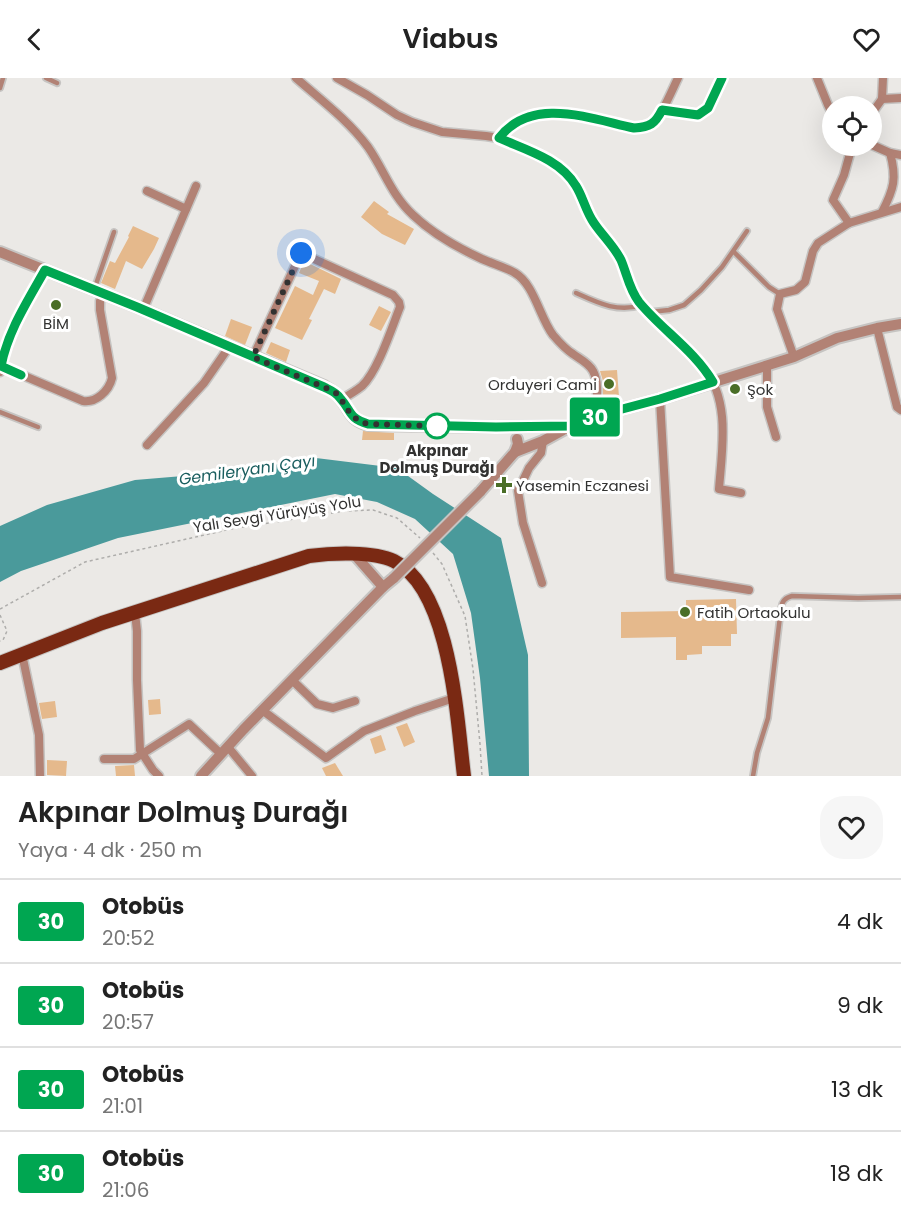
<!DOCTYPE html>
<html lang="tr">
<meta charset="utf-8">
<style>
:root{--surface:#fff;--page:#f6f6f6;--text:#222;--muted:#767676;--line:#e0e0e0}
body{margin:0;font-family:Poppins,sans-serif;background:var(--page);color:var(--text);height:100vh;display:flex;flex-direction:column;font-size:22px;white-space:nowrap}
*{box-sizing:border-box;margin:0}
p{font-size:20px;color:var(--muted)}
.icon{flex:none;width:33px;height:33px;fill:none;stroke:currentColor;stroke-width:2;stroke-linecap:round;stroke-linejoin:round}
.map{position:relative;height:698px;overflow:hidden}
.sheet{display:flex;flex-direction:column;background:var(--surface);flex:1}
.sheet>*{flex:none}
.badge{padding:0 12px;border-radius:4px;font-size:21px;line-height:39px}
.tools{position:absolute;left:822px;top:18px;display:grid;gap:12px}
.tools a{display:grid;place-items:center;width:60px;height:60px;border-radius:50%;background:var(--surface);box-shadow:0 6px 24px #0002;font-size:30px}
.you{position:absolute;width:30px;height:30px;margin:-15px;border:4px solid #fff;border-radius:50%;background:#1a73e8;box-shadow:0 0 0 9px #1a73e833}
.map>.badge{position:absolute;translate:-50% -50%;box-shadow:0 0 0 3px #fff}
.round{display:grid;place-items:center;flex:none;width:63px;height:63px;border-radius:24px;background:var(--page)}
.head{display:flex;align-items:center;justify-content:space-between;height:102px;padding:0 18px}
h1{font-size:28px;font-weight:600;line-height:45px}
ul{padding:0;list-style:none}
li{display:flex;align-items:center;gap:18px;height:84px;padding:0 18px;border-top:2px solid var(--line)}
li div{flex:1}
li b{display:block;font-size:22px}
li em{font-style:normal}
li .badge{min-width:66px;font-weight:700;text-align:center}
header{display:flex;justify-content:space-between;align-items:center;height:78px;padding:0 18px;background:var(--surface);font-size:27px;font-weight:600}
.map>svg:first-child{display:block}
.water{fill:#4a9a9b}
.building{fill:#e5b98c}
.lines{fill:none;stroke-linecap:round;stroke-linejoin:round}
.service-casing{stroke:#c6c4c2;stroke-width:8}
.minor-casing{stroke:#c6c4c2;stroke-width:11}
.tertiary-casing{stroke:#c6c4c2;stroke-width:14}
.primary-casing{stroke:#c6c4c2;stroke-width:16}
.path{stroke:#aeadab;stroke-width:1.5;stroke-dasharray:3 3;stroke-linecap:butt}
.service{stroke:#b28275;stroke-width:4.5}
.minor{stroke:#b28275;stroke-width:8}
.tertiary{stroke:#b28275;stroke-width:10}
.primary{stroke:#7a2913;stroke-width:14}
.tertiary-bridge-casing{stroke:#c6c4c2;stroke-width:14;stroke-linecap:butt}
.tertiary-bridge{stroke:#b28275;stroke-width:10}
.line-casing{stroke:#fff;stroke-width:14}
.line{stroke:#00a651;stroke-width:9}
.walk{stroke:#323231;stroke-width:6;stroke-dasharray:0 10.8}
.poi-dot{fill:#4a6e27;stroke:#fff;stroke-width:2}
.stop-dot{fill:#fff;stroke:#00a651;stroke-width:3}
.labels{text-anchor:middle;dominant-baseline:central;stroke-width:6;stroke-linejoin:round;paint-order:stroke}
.poi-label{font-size:15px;fill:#323231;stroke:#fff;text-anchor:start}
.stop-label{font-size:15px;font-weight:bold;fill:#323231;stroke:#fff}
.street-label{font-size:15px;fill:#323231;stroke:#fff}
.water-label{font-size:16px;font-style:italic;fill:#1a5e5f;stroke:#fff}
</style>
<header><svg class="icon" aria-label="back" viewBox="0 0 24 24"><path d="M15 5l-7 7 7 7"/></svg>Viabus<svg class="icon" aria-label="heart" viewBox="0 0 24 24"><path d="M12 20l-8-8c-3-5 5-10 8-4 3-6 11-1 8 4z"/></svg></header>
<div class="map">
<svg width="901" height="698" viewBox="0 0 901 698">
<rect width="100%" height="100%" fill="#ebe9e6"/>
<polygon class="water" points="316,380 397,390 433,416 501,460 528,577 529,698 489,698 480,600 471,535 453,476 415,441 377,424 335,416 118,460 21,493 0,504 0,448 47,427 135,402 231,394"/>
<g class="building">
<polygon points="374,123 389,134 387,136 414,151 405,167 382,156 361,139"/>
<polygon points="133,148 159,160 154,171 142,191 126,183 115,211 101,205 110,183 115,185 129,159 128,158"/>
<polygon points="304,183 341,201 335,216 324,211 309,241 312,242 302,262 275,250 295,208 313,217 319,203 299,195"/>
<polygon points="379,228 391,234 381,253 369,247"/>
<polygon points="231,241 252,249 245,267 225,258"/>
<polygon points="271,264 290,272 286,284 266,275"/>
<polygon points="617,292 619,319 603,320 603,303 600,293"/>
<polygon points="363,353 394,355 394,362 362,362"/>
<polygon points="736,521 737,556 731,556 731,568 702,568 702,576 687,577 687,582 676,582 676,559 621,560 621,534 686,533 686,522"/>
<polygon points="160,621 161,636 149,637 148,622"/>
<polygon points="55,623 57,639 42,641 39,625"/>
<polygon points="407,645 415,664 404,669 396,649"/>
<polygon points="381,657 386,672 375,676 370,661"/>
<polygon points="47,682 67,683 66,698 47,697"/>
<polygon points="335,685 343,698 326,698 322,690"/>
<polygon points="134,687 135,698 116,698 115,688"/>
</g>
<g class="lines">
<g class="service-casing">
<g id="service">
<polyline points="46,0 57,5"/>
<polyline points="0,10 3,0"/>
<polyline points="734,174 769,209 780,216"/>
<polyline points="94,212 114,154"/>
<path d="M576 215C598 225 618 235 642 227"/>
<polyline points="650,234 669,232 684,227 701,212 722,189 747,153"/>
<polyline points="0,334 38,349"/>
<path d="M753 698 757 675 768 640 781 530C782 523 785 520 792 518L858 520 901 519"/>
</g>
</g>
<g class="minor-casing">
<g id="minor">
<path d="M296 0C321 22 348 42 368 69 384 92 392 118 413 137 432 155 458 170 482 181 493 186 505 189 515 195 534 206 540 240 553 257 559 264 565 271 573 276 580 281 589 285 593 293 600 306 596 325 596 338"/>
<path d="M337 0 367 17 397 37 412 44 442 54 486 58 499 60 553 85 561 91 576 107 592 143 620 181 631 212 638 223C658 246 684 265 703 289 731 322 722 371 719 411L741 415"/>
<polyline points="817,0 828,27 832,35"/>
<polyline points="882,21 883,0"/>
<path d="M662 32C708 40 702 42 722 0"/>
<polyline points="872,35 882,21 901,20"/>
<path d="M499 60C529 22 575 37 614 46 628 49 642 54 654 44 661 39 673 10 678 0"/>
<polyline points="872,67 890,75 901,77"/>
<polyline points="147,113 186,131"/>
<path d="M882 134C894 111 897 100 890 75"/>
<polyline points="849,145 833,122 844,97 852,68"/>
<polyline points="143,232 196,108"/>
<polyline points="877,250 897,329 901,332"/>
<path d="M253 279 301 175 393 217 399 224 400 229C392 249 378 293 362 308 356 313 349 317 342 321"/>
<polyline points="794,279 777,231 780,216 796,212 805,204 813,173 818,165 849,145 901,129"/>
<polyline points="767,287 767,329 776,359"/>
<path d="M1 288 83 323C96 325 109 313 112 300L100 232V223L103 216"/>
<path d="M0 294C6 256 26 225 45 192"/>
<polyline points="660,321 670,499 749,512"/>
<polyline points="147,367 204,305 229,269"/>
<polyline points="542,505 523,445 518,413 529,390 541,375 543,363"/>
<polyline points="135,535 137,553 137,602 140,672 153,692 159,698"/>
<polyline points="22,576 39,657 40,698"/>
<polyline points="292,602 317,626 333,630 355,623"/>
<polyline points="262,632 326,680 364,653 415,633 454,620"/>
<polyline points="228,669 252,698"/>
<polyline points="104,681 134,681 189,646 221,676"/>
</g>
</g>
<g class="tertiary-casing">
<g id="tertiary">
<path d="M0 174 137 229 324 308C330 312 336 314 340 320 352 334 348 340 368 347L496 349 573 348"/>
<polyline points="515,374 543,363 563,352 596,338 660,321 794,279 837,260 877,250 901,246"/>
<polyline points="480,414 515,374 518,366 517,361"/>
<polyline points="354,476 383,509"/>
<polyline points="201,698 243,652 383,509 394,500"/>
</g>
</g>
<g class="primary-casing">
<path id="primary" d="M0 585 102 545 309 478C332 475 373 473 394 483 451 511 457 642 464 698"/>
</g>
<g class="path">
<polyline points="433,475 442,486 465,538 473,591 480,666 482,698"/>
<polyline points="0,531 85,484 231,451 345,433 373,432 397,440 420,460"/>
<polyline points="0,537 7,553 3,562 0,563"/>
</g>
<use href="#service" class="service"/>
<use href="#minor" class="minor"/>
<use href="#tertiary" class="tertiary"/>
<use href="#primary" class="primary"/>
<g class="tertiary-bridge-casing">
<polyline id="tertiary-bridge" points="394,500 480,414"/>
</g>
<use href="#tertiary-bridge" class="tertiary-bridge"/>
</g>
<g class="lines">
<g class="line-casing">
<path id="line" d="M21 297 1 288C8 253 27 224 45 192L137 229 324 309C330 312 336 314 340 320 352 333 348 340 368 346L496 349 573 348 596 338 660 321 713 304C694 272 662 252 639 224 629 211 627 196 621 182 614 168 602 157 594 145 586 134 583 119 576 108 560 81 526 72 499 60 532 17 591 41 634 50 650 49 655 46 662 32L698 37 708 30 722 0"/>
</g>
<use href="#line" class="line"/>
<path class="walk" d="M301 175 253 279 335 314C349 329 347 340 368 346L437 348"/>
</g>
<g class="poi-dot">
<circle cx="56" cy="227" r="6"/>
<circle cx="609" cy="306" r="6"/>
<circle cx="735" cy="311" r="6"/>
<path d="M501 398h6v6h6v6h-6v6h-6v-6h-6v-6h6z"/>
<circle cx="685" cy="534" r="6"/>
</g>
<circle class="stop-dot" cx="437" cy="348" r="12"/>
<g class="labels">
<g class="poi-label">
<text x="56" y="245" text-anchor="middle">BİM</text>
<text x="597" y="306" text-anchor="end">Orduyeri Cami</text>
<text x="747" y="311">Şok</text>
<text x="516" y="407">Yasemin Eczanesi</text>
<text x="697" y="534">Fatih Ortaokulu</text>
</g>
<g class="stop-label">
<text x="437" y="372">Akpınar<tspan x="437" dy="17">Dolmuş Durağı</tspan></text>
</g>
<g class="street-label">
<text transform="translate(277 436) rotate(-9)">Yalı Sevgi Yürüyüş Yolu</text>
</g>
<g class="water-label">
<text transform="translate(247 392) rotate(-8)">Gemileryanı Çayı</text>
</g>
</g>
</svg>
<div class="tools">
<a><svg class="icon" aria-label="locate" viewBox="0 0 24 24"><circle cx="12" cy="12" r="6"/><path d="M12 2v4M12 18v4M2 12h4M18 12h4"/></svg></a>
</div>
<div class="you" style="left:301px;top:175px"></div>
<b class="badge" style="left:595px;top:339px;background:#00a651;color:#fff">30</b>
</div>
<section class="sheet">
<div class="head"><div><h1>Akpınar Dolmuş Durağı</h1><p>Yaya · 4 dk · 250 m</p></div><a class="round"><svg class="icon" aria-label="heart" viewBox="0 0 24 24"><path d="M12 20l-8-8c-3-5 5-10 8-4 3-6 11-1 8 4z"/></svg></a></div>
<ul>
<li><span class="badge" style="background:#00a651;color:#fff">30</span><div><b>Otobüs</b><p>20:52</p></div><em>4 dk</em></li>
<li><span class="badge" style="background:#00a651;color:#fff">30</span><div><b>Otobüs</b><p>20:57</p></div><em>9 dk</em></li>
<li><span class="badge" style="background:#00a651;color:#fff">30</span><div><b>Otobüs</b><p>21:01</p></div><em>13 dk</em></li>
<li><span class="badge" style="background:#00a651;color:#fff">30</span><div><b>Otobüs</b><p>21:06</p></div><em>18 dk</em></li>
</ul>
</section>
